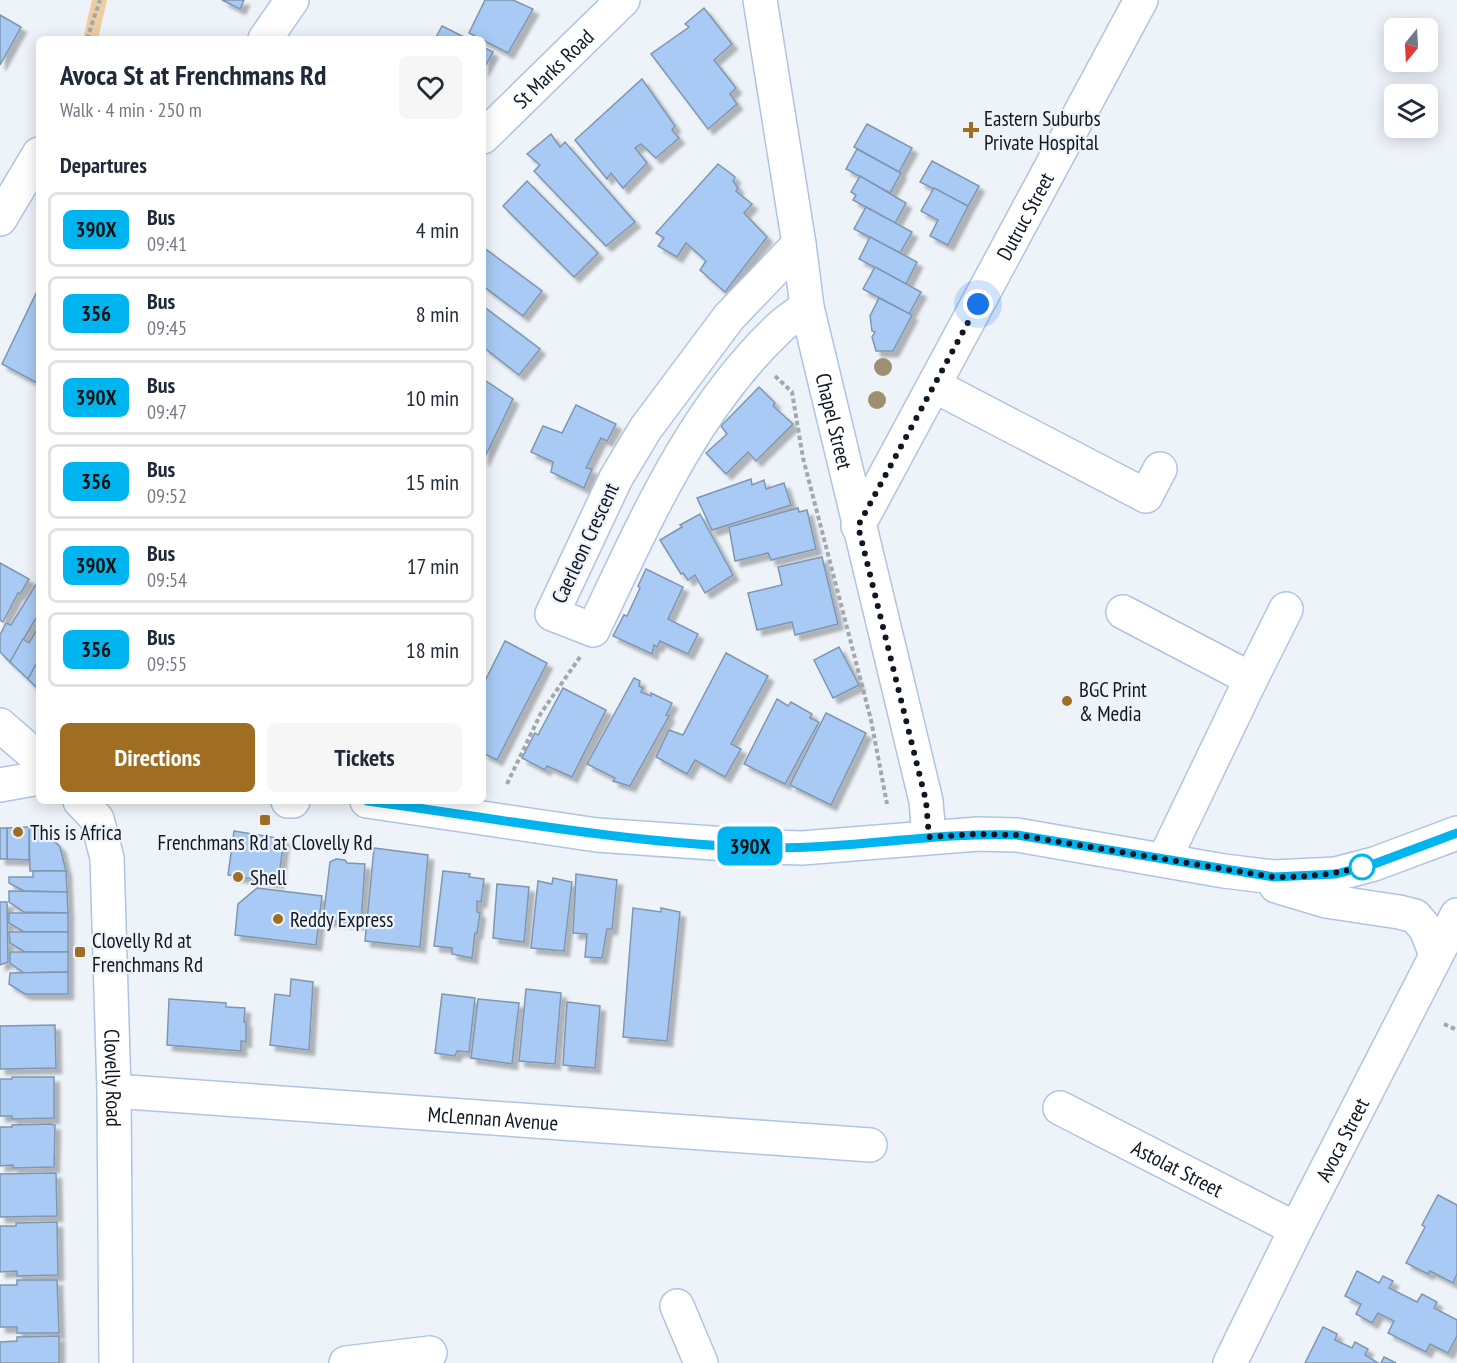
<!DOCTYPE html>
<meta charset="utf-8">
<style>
:root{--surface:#fff;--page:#f6f6f7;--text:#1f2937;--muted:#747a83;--line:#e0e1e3;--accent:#9f6e22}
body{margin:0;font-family:"PT Sans Narrow",sans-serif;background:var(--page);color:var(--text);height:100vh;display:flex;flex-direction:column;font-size:22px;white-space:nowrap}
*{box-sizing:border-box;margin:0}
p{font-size:20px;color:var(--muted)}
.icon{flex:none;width:33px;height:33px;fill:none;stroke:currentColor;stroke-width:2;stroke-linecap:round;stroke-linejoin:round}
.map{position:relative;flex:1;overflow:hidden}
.sheet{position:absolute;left:36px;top:36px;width:450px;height:768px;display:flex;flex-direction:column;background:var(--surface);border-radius:9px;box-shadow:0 3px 15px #0003}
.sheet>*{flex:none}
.badge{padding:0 12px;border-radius:9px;font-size:21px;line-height:39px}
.needle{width:39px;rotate:198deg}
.buttons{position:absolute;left:1384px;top:18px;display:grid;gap:12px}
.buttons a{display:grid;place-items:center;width:54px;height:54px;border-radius:9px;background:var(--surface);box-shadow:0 3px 15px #0003;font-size:30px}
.you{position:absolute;width:30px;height:30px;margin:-15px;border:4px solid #fff;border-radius:50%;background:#1a73e8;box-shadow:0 0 0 9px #1a73e833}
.map>.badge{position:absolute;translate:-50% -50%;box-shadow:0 0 0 3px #fff}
h2{padding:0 24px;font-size:22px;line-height:54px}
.round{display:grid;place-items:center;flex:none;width:63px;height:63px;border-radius:9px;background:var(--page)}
.summary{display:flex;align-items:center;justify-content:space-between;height:102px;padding:0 24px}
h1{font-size:28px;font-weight:800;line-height:45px}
.action{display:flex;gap:12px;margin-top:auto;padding:12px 24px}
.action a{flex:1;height:69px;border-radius:9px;background:var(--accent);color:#fff;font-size:24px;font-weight:800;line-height:69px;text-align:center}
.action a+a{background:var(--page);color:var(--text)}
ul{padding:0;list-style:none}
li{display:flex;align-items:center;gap:18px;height:75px;margin:0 12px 9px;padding:0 12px;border:3px solid var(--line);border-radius:9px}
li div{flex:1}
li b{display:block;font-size:22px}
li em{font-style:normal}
li .badge{min-width:66px;font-weight:700;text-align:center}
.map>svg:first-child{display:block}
.green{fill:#eecda2}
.building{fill:#a8caf4;stroke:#7f96b1;stroke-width:1.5;filter:url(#shadow)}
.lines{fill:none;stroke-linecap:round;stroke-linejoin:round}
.minor-casing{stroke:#adc5e2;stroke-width:36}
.major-casing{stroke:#adc5e2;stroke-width:36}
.path{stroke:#a2a8b0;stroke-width:4;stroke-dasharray:4.5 3;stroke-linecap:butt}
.minor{stroke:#fff;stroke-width:33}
.major{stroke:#fff;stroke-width:33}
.tree{fill:#9e8e72}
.line-casing{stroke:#fff;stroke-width:14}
.line{stroke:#00b5ef;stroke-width:9}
.walk{stroke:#0f1822;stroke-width:6;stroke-dasharray:0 10.8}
.poi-dot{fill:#9f6e22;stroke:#eef3f9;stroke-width:2}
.stop-dot{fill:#fff;stroke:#00b5ef;stroke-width:3}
.labels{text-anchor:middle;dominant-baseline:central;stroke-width:4.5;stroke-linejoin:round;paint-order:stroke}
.street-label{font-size:21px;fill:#0f1822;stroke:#eef3f9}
.poi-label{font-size:21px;fill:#0f1822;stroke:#eef3f9;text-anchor:start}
</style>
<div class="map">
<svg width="1457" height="1363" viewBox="0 0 1457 1363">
<defs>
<filter id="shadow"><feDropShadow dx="5.5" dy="5.5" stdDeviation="1.5" flood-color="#0004"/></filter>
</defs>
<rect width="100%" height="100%" fill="#eef3f9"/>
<polygon class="green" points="92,0 107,0 98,39 83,39"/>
<g class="building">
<polygon points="222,0 244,0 240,9"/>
<polygon points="485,0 513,0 533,9 508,53 469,33"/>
<polygon points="704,8 732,44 714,60 736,88 730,94 737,104 708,129 651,54 689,27 685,24"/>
<polygon points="0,15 21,27 0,65"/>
<polygon points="442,26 468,39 435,39"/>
<polygon points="483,47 493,52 483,70"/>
<polygon points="642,79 675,126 672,130 679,138 656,158 641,144 635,148 647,163 623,188 611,173 607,179 575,140"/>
<polygon points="867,124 912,148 899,172 854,147"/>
<polygon points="551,134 560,147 565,142 635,222 606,246 534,171 540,165 527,154"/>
<polygon points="857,149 901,173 890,193 846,169"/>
<polygon points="932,161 979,186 968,206 920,182"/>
<polygon points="718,164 735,177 733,181 738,188 736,191 752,204 744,213 767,237 725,292 700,270 706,261 686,243 677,257 658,246 664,238 656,233"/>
<polygon points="860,176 906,203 895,223 853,200 856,195 851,192"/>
<polygon points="527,181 598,253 574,277 503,206"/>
<polygon points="934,188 968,206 948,245 930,236 938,220 921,211"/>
<polygon points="866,207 912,232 900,253 854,229"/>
<polygon points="870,237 917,262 906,284 859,259"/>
<polygon points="483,247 542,291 523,316 483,286"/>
<polygon points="875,267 921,292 909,314 863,289"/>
<polygon points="39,287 39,384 2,364"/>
<polygon points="879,298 912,315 893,351 876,351 872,337 875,332 872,331 870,316"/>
<polygon points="483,306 540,349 519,375 483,347"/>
<polygon points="483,379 513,399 483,461"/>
<polygon points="759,387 775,403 773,406 793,424 756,461 748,452 726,474 706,453 727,434 721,426"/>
<polygon points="576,405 616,424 607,441 601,438 586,468 592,469 584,488 551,472 553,462 531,452 543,426 562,433"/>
<polygon points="751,479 752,485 764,480 766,489 784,483 791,505 712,530 697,498"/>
<polygon points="798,508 799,512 807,510 816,549 771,560 768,553 735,561 729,527"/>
<polygon points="700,514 733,575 705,593 695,575 688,580 683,573 681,574 660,540 682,527 680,525"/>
<polygon points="822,557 838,624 795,635 792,622 757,630 748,593 782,585 778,567"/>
<polygon points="0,563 29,579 20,594 18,593 3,622 0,620"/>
<polygon points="646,569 683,587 668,619 698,634 688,654 660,641 657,647 654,645 652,654 613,636 624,615 627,616 640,588 638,586"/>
<polygon points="38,581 39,613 10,662 0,652 0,635 6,623 11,625"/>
<polygon points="39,626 39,659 28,679 10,662 23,639 29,643"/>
<polygon points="505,641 547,663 497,760 483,753 483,685"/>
<polygon points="839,647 859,685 833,698 814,660"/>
<polygon points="726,653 768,676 731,744 741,749 725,777 695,760 687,774 656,757 669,730 683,735"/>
<polygon points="39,659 39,690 28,679"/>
<polygon points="634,678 640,681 639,686 643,688 641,692 651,696 651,693 672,703 666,715 669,716 630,786 613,781 615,778 587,764"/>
<polygon points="563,688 606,710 572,777 547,766 545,770 522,758 535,733 538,735"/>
<polygon points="777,699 788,706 791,702 812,714 810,718 819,722 785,784 744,764"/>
<polygon points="826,713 866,733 831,805 790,785"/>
<polygon points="31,826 46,833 60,847 66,871 30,871 29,827"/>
<polygon points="29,827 29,860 7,859 7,828"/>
<rect x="0" y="828" width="7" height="31"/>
<polygon points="234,831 284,839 278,883 228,875"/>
<polygon points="374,848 428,855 420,947 365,941"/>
<polygon points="336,859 345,860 347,863 365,864 361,924 323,920 330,862"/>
<polygon points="33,871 66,871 67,892 24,891 9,883 9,877 33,877"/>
<polygon points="443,871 470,874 469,877 484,879 481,902 477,901 477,912 480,913 477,933 475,933 472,958 452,954 452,948 434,946"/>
<polygon points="576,874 617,880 612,929 607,929 602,958 585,957 587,934 573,933"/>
<polygon points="553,878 572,882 564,951 531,948 538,881 552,884"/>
<polygon points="497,884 529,887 524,942 493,938"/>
<polygon points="257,888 322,896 316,945 235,935 238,904"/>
<polygon points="9,891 67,892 68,913 24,912 9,902"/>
<polygon points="0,902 7,902 8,962 0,965"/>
<polygon points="633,908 661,912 661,908 680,912 667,1041 623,1037"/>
<polygon points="9,913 68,913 68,932 24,932 9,923"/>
<polygon points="9,932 68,932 68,952 25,952 10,943"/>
<polygon points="10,952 68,952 68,972 24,973 10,963"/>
<polygon points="68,972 68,994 25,994 9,984 10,973"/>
<polygon points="291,979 313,982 309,1050 270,1045 275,994 290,996"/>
<polygon points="526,989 561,993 555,1064 519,1061"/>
<polygon points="442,994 475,998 469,1052 457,1051 455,1056 435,1053"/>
<polygon points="169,999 226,1003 226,1007 245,1008 244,1022 246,1022 246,1042 241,1041 241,1051 167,1045"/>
<polygon points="478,999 519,1003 512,1064 471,1058"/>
<polygon points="567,1002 600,1006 595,1068 563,1065"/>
<polygon points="55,1025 56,1068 0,1069 0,1026"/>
<polygon points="12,1077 54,1077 54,1118 12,1119 12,1116 0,1116 0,1079 12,1079"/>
<polygon points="51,1124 55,1125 54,1167 13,1168 13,1165 0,1166 0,1127 12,1127 12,1125"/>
<polygon points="56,1173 57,1216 0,1217 0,1174"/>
<polygon points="1438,1195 1457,1205 1457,1274 1453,1283 1430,1271 1428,1274 1406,1263 1425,1227 1422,1225"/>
<polygon points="57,1222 58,1275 17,1276 17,1271 0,1272 0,1226 16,1226 16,1223"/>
<polygon points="1357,1271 1379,1283 1383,1276 1393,1281 1389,1288 1417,1302 1422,1294 1437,1302 1434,1308 1457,1320 1457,1336 1448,1353 1430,1344 1426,1352 1388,1333 1394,1321 1378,1313 1372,1323 1356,1314 1361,1304 1345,1296"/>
<polygon points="17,1280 57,1280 59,1333 17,1333 17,1327 0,1327 0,1285 17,1285"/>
<polygon points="1323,1327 1337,1334 1335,1340 1352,1348 1355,1342 1368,1349 1365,1355 1378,1363 1305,1363"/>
<polygon points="59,1336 59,1363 0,1363 0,1342 17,1341 17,1337"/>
<polygon points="1384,1357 1396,1363 1381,1363"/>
</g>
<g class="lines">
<g class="minor-casing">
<g id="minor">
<path id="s1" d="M760 0 799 244 807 307 926 801 929 837"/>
<polyline points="265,39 292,0"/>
<path id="s2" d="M483 137 623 0"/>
<polyline points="0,219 39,154"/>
<path d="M799 244 729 317 646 428 616 478 552 614 593 630C644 524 691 412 778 329 786 321 797 314 807 307"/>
<polyline points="935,386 1146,496 1160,469"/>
<path id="s3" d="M858 526 1141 0"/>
<polyline points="1123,612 1251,679 1164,860"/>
<polyline points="1251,679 1286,609"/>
<polyline points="0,725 39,759"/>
<path id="s4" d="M80 801 97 819 107 858 114 1091 116 1363"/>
<path id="s5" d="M114 1091 870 1145"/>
<path id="s6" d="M1060 1108 1296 1229"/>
<polyline points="677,1306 701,1363"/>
<polyline points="346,1363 430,1353"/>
</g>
</g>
<g class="major-casing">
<g id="major">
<polyline points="0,785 39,778"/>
<polyline points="288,801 293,801"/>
<polyline points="367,801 597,835 770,847 802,848 978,834 1017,835 1224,871 1274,877 1336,874 1374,864 1457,833"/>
<polyline points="1276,886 1326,901 1399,912 1415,916 1426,929 1436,955"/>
<path id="s7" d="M1230 1363 1296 1229 1457 915"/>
</g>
</g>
<g class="path">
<polyline points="87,39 100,0"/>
<polyline points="775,376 792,392 803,458 871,720 887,804"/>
<polyline points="507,784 541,713 580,657"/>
<polyline points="1444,1024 1457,1030"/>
</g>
<use href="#minor" class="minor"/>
<use href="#major" class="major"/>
</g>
<g class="tree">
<circle cx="883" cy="367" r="9"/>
<circle cx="877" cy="400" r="9"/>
</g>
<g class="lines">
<g class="line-casing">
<path id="line" d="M367 801C502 819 636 845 772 848 854 849 935 832 1017 835L1274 877 1336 874 1374 864 1457 833"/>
</g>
<use href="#line" class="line"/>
<path class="walk" d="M978 304 858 526 926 801 929 837 978 834 1017 835 1274 877C1305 877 1332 875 1362 867"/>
</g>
<g class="poi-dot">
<path d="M968 121h6v6h6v6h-6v6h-6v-6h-6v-6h6z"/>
<circle cx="1067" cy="701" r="6"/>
<rect x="259" y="814" width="12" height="12" rx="3"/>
<circle cx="18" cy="832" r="6"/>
<circle cx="238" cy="877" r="6"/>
<circle cx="278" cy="919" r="6"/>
<rect x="74" y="946" width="12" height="12" rx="3"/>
</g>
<circle class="stop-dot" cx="1362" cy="867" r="12"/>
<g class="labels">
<g class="street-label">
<text stroke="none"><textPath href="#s2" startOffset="98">St Marks Road</textPath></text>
<text stroke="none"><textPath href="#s3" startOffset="352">Dutruc Street</textPath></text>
<text stroke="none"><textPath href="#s1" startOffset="428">Chapel Street</textPath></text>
<text transform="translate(585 543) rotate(-65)">Caerleon Crescent</text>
<text stroke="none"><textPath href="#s4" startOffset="285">Clovelly Road</textPath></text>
<text stroke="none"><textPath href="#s5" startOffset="380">McLennan Avenue</textPath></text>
<text stroke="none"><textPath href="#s7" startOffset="250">Avoca Street</textPath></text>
<text stroke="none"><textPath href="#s6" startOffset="132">Astolat Street</textPath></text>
</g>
<g class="poi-label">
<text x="984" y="118">Eastern Suburbs<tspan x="984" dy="24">Private Hospital</tspan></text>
<text x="1079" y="689">BGC Print<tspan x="1079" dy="24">&amp; Media</tspan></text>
<text x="30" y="832">This is Africa</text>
<text x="265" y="842" text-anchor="middle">Frenchmans Rd at Clovelly Rd</text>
<text x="250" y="877">Shell</text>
<text x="290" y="919">Reddy Express</text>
<text x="92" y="940">Clovelly Rd at<tspan x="92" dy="24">Frenchmans Rd</tspan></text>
</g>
</g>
</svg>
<div class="buttons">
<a><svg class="needle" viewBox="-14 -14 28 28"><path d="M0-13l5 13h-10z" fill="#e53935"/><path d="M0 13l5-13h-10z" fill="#747a83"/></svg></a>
<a><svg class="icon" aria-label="layers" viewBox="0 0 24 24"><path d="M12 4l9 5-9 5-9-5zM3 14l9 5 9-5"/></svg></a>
</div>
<div class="you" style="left:978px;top:304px"></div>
<b class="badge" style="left:750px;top:846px;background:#00b5ef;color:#111">390X</b>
<section class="sheet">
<div class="summary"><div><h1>Avoca St at Frenchmans Rd</h1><p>Walk · 4 min · 250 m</p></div><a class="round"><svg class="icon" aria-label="heart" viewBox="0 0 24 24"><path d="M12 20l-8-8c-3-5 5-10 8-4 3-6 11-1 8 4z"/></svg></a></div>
<h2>Departures</h2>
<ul>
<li><span class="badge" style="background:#00b5ef;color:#111">390X</span><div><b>Bus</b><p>09:41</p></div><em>4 min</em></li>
<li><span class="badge" style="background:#00b5ef;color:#111">356</span><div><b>Bus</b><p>09:45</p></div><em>8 min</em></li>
<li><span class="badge" style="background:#00b5ef;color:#111">390X</span><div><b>Bus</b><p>09:47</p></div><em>10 min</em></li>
<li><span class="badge" style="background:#00b5ef;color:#111">356</span><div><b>Bus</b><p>09:52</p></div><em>15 min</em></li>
<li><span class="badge" style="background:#00b5ef;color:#111">390X</span><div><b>Bus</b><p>09:54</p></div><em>17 min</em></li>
<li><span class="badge" style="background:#00b5ef;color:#111">356</span><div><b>Bus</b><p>09:55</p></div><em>18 min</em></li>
</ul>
<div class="action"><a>Directions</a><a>Tickets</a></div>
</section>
</div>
